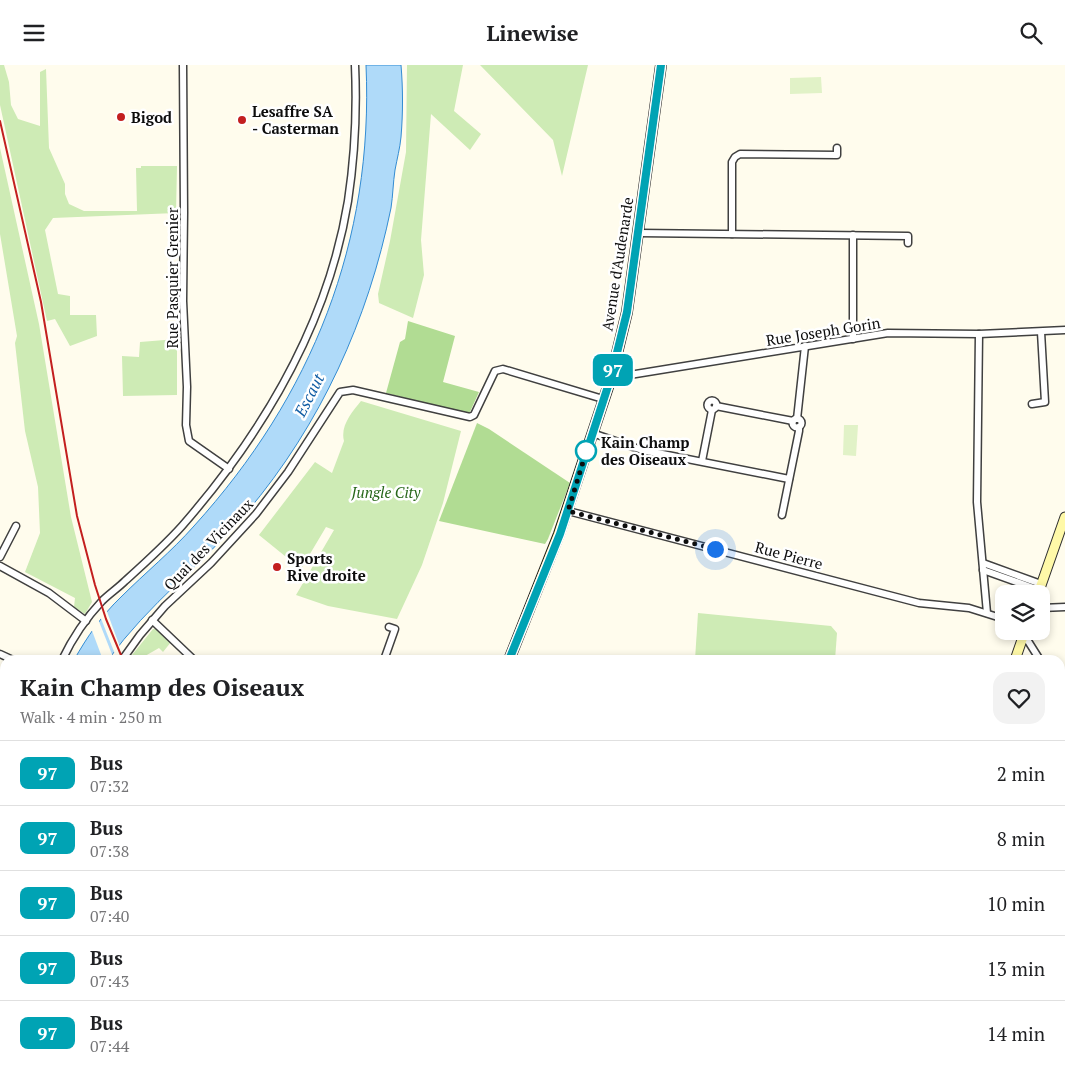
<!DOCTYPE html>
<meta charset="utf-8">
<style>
:root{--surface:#fff;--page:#f2f2f2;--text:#202124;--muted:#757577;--line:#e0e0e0}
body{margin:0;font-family:"PT Serif",serif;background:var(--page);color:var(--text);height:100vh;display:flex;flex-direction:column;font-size:19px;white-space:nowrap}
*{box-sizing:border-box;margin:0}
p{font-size:16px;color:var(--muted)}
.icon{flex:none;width:28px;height:28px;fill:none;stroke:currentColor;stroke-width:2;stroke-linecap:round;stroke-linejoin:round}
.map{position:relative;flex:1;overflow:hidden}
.side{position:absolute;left:0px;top:590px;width:1065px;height:421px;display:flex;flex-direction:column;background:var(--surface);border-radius:15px 15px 0 0;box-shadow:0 2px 8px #0003}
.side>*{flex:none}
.badge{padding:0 10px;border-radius:8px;font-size:18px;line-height:32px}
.tools{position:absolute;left:995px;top:520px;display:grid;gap:10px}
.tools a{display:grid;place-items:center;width:55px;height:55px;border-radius:10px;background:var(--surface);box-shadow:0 2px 8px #0003;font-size:25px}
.you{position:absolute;width:25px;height:25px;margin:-12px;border:4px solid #fff;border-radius:50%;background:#1a73e8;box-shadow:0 0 0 8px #1a73e833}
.map>.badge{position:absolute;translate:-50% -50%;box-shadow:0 0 0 2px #fff}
.round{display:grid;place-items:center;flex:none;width:52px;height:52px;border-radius:15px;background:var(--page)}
.headline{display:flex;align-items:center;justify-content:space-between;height:85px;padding:0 20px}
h1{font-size:24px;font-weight:800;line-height:38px}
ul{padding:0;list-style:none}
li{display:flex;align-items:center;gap:15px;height:65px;padding:0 20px;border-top:1px solid var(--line)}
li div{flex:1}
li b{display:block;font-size:19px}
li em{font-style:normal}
li .badge{min-width:55px;font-weight:700;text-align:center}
header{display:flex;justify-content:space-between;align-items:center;height:65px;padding:0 20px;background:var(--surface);font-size:22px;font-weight:800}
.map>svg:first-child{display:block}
.green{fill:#ceebb5}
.forest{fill:#b1dc93}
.pitch{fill:#e1f2c7}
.water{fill:#afdaf9;stroke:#338cd3}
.pier{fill:#fffced}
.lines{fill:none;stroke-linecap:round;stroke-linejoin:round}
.street-casing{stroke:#404040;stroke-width:9}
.secondary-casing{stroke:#2f2f2f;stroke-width:11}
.primary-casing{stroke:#1e1e1e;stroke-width:12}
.street{stroke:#fff;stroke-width:6}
.secondary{stroke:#fff9a8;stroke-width:9}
.primary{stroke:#fede5d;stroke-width:10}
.rail{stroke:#c31f1f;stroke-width:2}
.line-casing{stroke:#fff;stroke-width:11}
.line{stroke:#00a3b4;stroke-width:8}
.walk{stroke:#0d0d0d;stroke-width:5;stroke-dasharray:0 9}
.poi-dot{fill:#c31f1f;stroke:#fff;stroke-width:2}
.stop-dot{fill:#fff;stroke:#00a3b4;stroke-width:2.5}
.labels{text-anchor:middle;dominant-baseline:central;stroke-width:5;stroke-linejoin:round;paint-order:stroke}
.poi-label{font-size:15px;font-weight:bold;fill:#0d0d0d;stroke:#fff;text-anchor:start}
.street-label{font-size:15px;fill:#0d0d0d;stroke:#fff}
.stop-label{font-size:15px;font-weight:bold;fill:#0d0d0d;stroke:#fff;text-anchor:start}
.park-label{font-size:15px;font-style:italic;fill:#27671a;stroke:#fff}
.water-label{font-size:16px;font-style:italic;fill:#115da4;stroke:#fff}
</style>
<header><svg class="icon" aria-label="menu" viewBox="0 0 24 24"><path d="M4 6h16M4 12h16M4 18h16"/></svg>Linewise<svg class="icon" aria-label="search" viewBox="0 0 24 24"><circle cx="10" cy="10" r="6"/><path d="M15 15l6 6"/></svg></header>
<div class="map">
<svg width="1065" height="1011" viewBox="0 0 1065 1011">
<rect width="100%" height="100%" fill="#fffced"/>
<g class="green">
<polygon points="0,0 4,0 9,17 11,40 18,54 40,61 40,7 46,4 49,83 65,119 65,129 69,139 84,146 137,146 136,103 141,103 141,101 177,101 176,148 53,153 45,165 58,229 70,231 70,250 96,250 97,271 70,281 55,254 47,256 0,40"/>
<polygon points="407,0 463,0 454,46 481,69 470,85 431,49 421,175 424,210 413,253 379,238 378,229 390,176 406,87"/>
<polygon points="480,0 588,0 562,111 553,75"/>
<polygon points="0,83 39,259 71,452 92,537 85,549 74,542 75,533 25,507 40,468 38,422 25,366 15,278 17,271 0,169"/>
<polygon points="177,274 177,330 123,331 122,291 139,292 140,277"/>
<path d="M361 336 461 366 443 438 422 500 397 554 328 541 296 530 334 465 326 462 301 504 259 470 315 397 332 408 344 376C340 361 352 347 361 336Z"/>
<polygon points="698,548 831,561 837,568 835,595 695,595"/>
<polygon points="153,564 159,564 171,577 163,587 159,583 138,595 128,595"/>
</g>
<g class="forest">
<polygon points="408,256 455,271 443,317 479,327 469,349 386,328 400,277 405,274"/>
<polygon points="477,358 489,364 570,418 548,474 545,479 439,456"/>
</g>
<g class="pitch">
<polygon points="821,12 822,28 790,29 790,13"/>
<polygon points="844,360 858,360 856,391 843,390"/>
</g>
<path class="water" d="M366 0H401C403 24 403 48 401 72 400 83 397 94 395 105 393 118 393 130 391 143 368 255 321 359 247 447 203 499 148 539 108 595H74C87 572 102 550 121 532 145 508 172 486 194 461 312 331 374 176 366 0Z"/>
<g class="pier">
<polygon points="106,544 120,582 115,589 100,551"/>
<polygon points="98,554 113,592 111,595 103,595 91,563"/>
</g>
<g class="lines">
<g class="street-casing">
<g id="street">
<polyline points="183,0 184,147 183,236 187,322 186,360 189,376 229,404"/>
<polyline points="639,168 908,171 908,178"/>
<polyline points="732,169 732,97 735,92 740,89 837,90 837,83"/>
<polyline points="979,269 977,437 987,548"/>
<polyline points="853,274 853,170"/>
<polyline points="611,313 888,268 979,269 1065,265"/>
<circle cx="712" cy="340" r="4.5"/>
<polyline points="1032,339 1045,337 1041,267"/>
<polyline points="716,341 793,356"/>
<circle cx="797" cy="358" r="4.5"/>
<polyline points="797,354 805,281"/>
<polyline points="592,368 642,385 789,414"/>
<polyline points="702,396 712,345"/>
<polyline points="568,446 919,538 969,543 1004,554"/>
<polyline points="782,450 799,366 799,362"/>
<polyline points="0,492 16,461"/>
<polyline points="983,498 1041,519"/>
<polyline points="0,501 49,528 86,556"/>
<polyline points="983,505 1039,525"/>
<polyline points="1041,543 1065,542"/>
<polyline points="152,555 194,595"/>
<polyline points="1022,573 1028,576 1040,595"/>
<polyline points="0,589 13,595"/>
<path d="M62 595C72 574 86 553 102 536 109 529 118 523 125 516 145 498 164 481 182 461 263 368 328 259 348 136 355 90 357 46 355 0"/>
<polyline points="122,595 140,570 165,541 211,498 256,449 288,407 340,327 353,325 470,352 474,350 495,306 503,304 603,334"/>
<polyline points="384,595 395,564 389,562"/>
<polyline points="1060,618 1065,622"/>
<polyline points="0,672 5,672"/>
<polyline points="0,691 5,691"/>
<polyline points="1060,705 1065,744"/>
<polyline points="1060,803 1065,803"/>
<polyline points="0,918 5,918"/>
<polyline points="1060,918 1065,917"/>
<polyline points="705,1006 706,1011"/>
<polyline points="65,1011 65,1006"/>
<polyline points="92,1011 92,1006"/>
</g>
</g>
<g class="secondary-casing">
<g id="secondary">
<polyline points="1038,529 1065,452"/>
<polyline points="1015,595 1025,566"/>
<polyline points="826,1011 829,1006"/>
</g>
</g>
<g class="primary-casing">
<g id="primary">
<polyline points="509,595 559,469 611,313 627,247 661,0"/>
<polyline points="0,960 5,961"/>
<polyline points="155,1006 173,1011"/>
<polyline points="184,1006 203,1011"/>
<polyline points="460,1011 461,1006"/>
</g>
</g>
<use href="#street" class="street"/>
<use href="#secondary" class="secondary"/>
<use href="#primary" class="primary"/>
<g class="rail">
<polyline points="0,56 41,237 77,451 95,520 106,554 123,595"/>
<polyline points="342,1006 345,1011"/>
</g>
</g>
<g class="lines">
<g class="line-casing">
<polyline id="line" points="509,595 560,469 611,312 627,247 661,0"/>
</g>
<use href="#line" class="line"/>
<polyline class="walk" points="586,386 587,384 568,446 715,484"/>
</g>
<g class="poi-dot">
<circle cx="121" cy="52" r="5"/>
<circle cx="242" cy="55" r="5"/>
<circle cx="277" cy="502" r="5"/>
</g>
<circle class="stop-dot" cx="586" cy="386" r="10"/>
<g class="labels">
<g class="poi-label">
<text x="252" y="46">Lesaffre SA<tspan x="252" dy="17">- Casterman</tspan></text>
<text x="131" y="52">Bigod</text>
<text x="287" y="493">Sports<tspan x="287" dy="17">Rive droite</tspan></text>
</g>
<g class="street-label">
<text transform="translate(617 199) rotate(-81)">Avenue d'Audenarde</text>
<text transform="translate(172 213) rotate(-90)">Rue Pasquier Grenier</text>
<text transform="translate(823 266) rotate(-9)">Rue Joseph Gorin</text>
<text transform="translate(208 479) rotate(-46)">Quai des Vicinaux</text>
<text transform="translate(789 490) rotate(15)">Rue Pierre</text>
</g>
<g class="stop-label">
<text x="601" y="377">Kain Champ<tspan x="601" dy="17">des Oiseaux</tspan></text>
</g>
<g class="park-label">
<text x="386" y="427">Jungle City</text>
</g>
<g class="water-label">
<text transform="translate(309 330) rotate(-63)">Escaut</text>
</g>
</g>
</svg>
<div class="tools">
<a><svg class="icon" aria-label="layers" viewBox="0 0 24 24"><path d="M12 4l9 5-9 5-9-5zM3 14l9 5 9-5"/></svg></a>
</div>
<div class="you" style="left:715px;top:484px"></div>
<b class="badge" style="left:613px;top:305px;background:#00a3b4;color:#fff">97</b>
<section class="side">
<div class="headline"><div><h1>Kain Champ des Oiseaux</h1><p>Walk · 4 min · 250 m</p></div><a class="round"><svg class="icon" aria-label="heart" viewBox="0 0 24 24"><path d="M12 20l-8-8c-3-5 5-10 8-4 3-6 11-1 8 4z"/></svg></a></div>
<ul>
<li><span class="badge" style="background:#00a3b4;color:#fff">97</span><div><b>Bus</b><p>07:32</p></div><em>2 min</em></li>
<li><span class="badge" style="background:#00a3b4;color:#fff">97</span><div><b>Bus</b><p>07:38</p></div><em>8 min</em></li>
<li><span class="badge" style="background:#00a3b4;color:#fff">97</span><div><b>Bus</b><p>07:40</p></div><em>10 min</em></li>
<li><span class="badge" style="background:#00a3b4;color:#fff">97</span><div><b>Bus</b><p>07:43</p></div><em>13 min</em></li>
<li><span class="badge" style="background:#00a3b4;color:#fff">97</span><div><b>Bus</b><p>07:44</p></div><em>14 min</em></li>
</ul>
</section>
</div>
